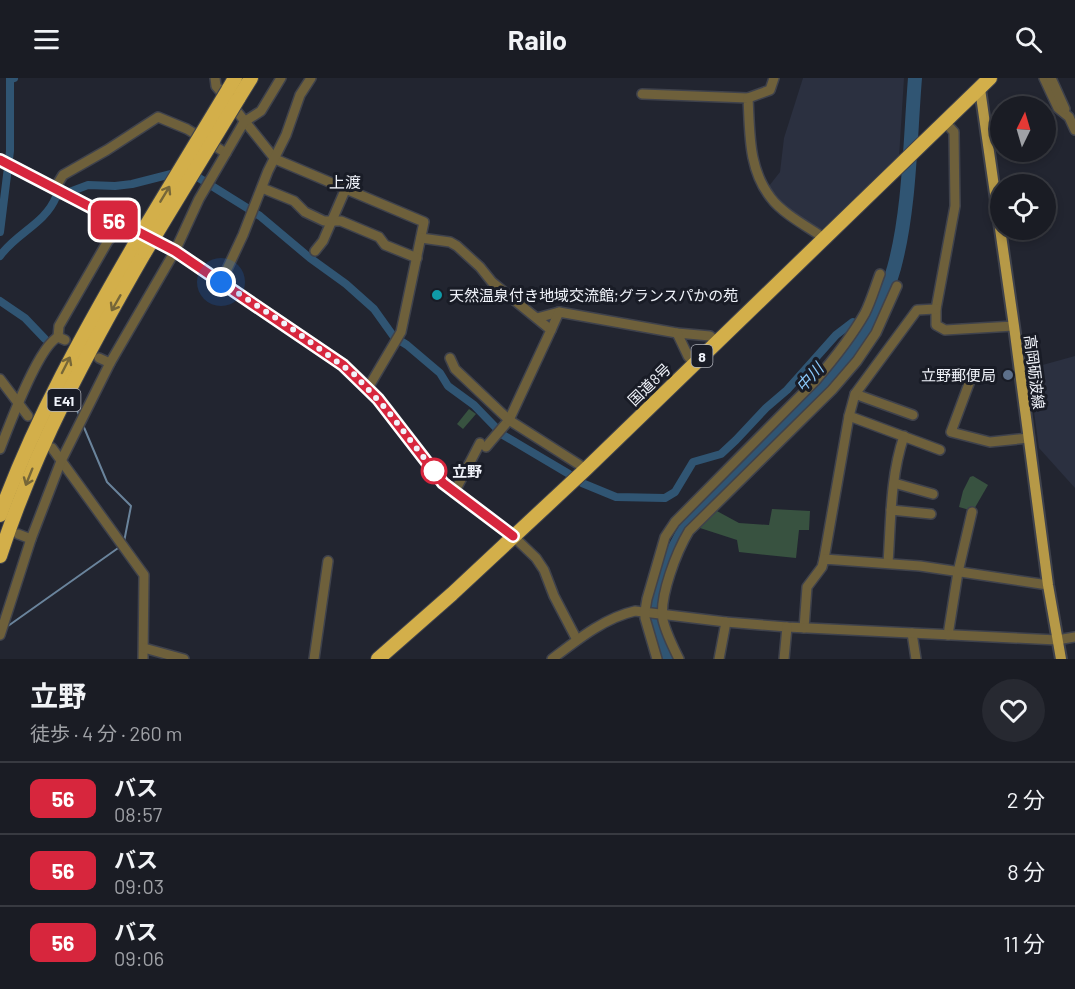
<!DOCTYPE html>
<html lang="ja">
<meta charset="utf-8">
<style>
:root{--surface:#1a1c24;--page:#272931;--text:#f1f3f6;--muted:#9fa1a6;--line:#383a41}
body{margin:0;font-family:Barlow,"Noto Sans JP",sans-serif;background:var(--page);color:var(--text);height:100vh;display:flex;flex-direction:column;font-size:22px;white-space:nowrap}
*{box-sizing:border-box;margin:0}
p{font-size:20px;color:var(--muted)}
.icon{flex:none;width:33px;height:33px;fill:none;stroke:currentColor;stroke-width:2;stroke-linecap:round;stroke-linejoin:round}
.map{position:relative;height:581px;overflow:hidden}
.details{display:flex;flex-direction:column;background:var(--surface);flex:1}
.details>*{flex:none}
.badge{padding:0 12px;border-radius:9px;font-size:21px;line-height:39px}
.needle{width:39px;rotate:5deg}
.buttons{position:absolute;left:990px;top:18px;display:grid;gap:12px}
.buttons a{display:grid;place-items:center;width:66px;height:66px;border-radius:50%;background:var(--surface);box-shadow:0 3px 9px #0003,0 0 0 2px var(--line);font-size:30px}
.you{position:absolute;width:30px;height:30px;margin:-15px;border:4px solid #fff;border-radius:50%;background:#1a73e8;box-shadow:0 0 0 9px #1a73e833}
.map>.badge{position:absolute;translate:-50% -50%;box-shadow:0 0 0 3px #fff}
.round{display:grid;place-items:center;flex:none;width:63px;height:63px;border-radius:32px;background:var(--page)}
.summary{display:flex;align-items:center;justify-content:space-between;height:102px;padding:0 30px}
h1{font-size:28px;font-weight:700;line-height:45px}
ul{padding:0;list-style:none}
li{display:flex;align-items:center;gap:18px;height:72px;padding:0 30px;border-top:2px solid var(--line)}
li div{flex:1}
li b{display:block;font-size:22px}
li em{font-style:normal}
li .badge{min-width:66px;font-weight:700;text-align:center}
header{display:flex;justify-content:space-between;align-items:center;height:78px;padding:0 30px;background:var(--surface);font-size:27px;font-weight:700}
.map>svg:first-child{display:block}
.built{fill:#2b3040}
.green{fill:#385240}
.lines{fill:none;stroke-linecap:round;stroke-linejoin:round}
.stream{stroke:#6a849c;stroke-width:2}
.canal{stroke:#305573;stroke-width:8}
.river{stroke:#305573;stroke-width:14}
.minor-casing{stroke:#3f424c;stroke-width:12}
.major-casing{stroke:#3f424c;stroke-width:14}
.highway-casing{stroke:#3f424c;stroke-width:16}
.minor{stroke:#6e603b;stroke-width:9}
.major{stroke:#b69947;stroke-width:10}
.highway{stroke:#d3af4a;stroke-width:14}
.highway-bridge-casing{stroke:#3f424c;stroke-width:16;stroke-linecap:butt}
.highway-bridge{stroke:#d3af4a;stroke-width:14}
.oneway{stroke:#766638}
.line-casing{stroke:#fff;stroke-width:14}
.line{stroke:#d7263d;stroke-width:9}
.walk{stroke:#f0f3fa;stroke-width:6;stroke-dasharray:0 10.8}
.culture-dot{fill:#0f9aa8;stroke:#191c26;stroke-width:2}
.service-dot{fill:#5c6f8a;stroke:#191c26;stroke-width:2}
.stop-dot{fill:#fff;stroke:#d7263d;stroke-width:3}
.labels{text-anchor:middle;dominant-baseline:central;stroke-width:6;stroke-linejoin:round;paint-order:stroke}
.shield{fill:#191c26;stroke:#b0b2ba;stroke-width:1.5}
.shield-label{font-size:14px;font-weight:bold;fill:#f0f3fa}
.poi-label{font-size:15px;fill:#f0f3fa;stroke:#191c26;text-anchor:start}
.street-label{font-size:15px;fill:#f0f3fa;stroke:#191c26}
.stop-label{font-size:15px;font-weight:bold;fill:#f0f3fa;stroke:#191c26;text-anchor:start}
.neighbourhood-label{font-size:16px;fill:#f0f3fa;stroke:#191c26}
.water-label{font-size:16px;font-style:italic;fill:#8bc8fa;stroke:#191c26}
</style>
<header><svg class="icon" aria-label="menu" viewBox="0 0 24 24"><path d="M4 6h16M4 12h16M4 18h16"/></svg>Railo<svg class="icon" aria-label="search" viewBox="0 0 24 24"><circle cx="10" cy="10" r="6"/><path d="M15 15l6 6"/></svg></header>
<div class="map">
<svg width="1075" height="581" viewBox="0 0 1075 581">
<rect width="100%" height="100%" fill="#222530"/>
<g class="built">
<polygon points="803,0 904,0 899,79 819,155 785,129 769,108 780,94 784,60"/>
<polygon points="1075,278 1075,410 1039,370 1028,291"/>
</g>
<g class="green">
<polygon points="469,331 476,336 463,351 457,346"/>
<polygon points="973,398 988,407 973,433 959,429 963,413 970,399"/>
<polygon points="772,431 810,433 809,452 799,452 796,480 739,474 737,462 700,450 715,432 739,445 769,447"/>
</g>
<g class="lines">
<g class="stream">
<polyline points="71,319 80,339"/>
<polyline points="83,347 107,404 131,428 124,464"/>
<polyline points="8,548 121,468"/>
</g>
<g class="canal">
<polyline points="191,95 260,138 310,180 346,206 374,231 394,259 407,267 440,295 448,308 474,327 503,357 569,396"/>
<polyline points="0,154 10,73 10,1 14,0"/>
<path d="M0 178C16 155 45 146 56 119L88 107 115 108 132 106 179 94"/>
<polyline points="0,223 25,240 45,261"/>
<polyline points="862,249 868,252"/>
<polyline points="582,405 616,419 665,420 675,414 693,384 721,376 736,362 766,330 787,312 836,257 853,244 856,246"/>
</g>
<path class="river" d="M667 581C664 571 659 559 658 549 654 513 670 474 689 445 718 419 744 389 772 361 824 308 873 265 894 190 910 131 910 61 915 0"/>
<g class="minor-casing">
<g id="minor">
<polyline points="215,0 216,8 227,21 275,81 424,144 401,254 368,310"/>
<polyline points="1044,0 1058,30 1069,39 1075,52"/>
<polyline points="1051,0 1065,31"/>
<path d="M642 16 748 20C750 55 748 91 771 120 782 135 808 149 824 160"/>
<polyline points="748,20 770,12 774,0"/>
<polyline points="945,44 954,54 955,128 936,231 936,247 945,252 1014,248"/>
<polyline points="55,110 63,97 107,72 158,39 187,51 226,75"/>
<polyline points="262,110 294,123 305,134 324,143 341,143 379,159 385,167 417,180"/>
<polyline points="421,160 450,164 457,168 480,189 492,204 551,252 509,342 486,369"/>
<polyline points="315,173 323,163 346,110"/>
<polyline points="221,204 243,157 268,93 286,57 300,17 311,0"/>
<polyline points="537,240 559,234"/>
<polyline points="551,252 559,234 677,255 710,258 716,264"/>
<polyline points="677,255 688,278 694,285"/>
<polyline points="58,259 59,248 108,163 123,147"/>
<polyline points="99,280 110,285"/>
<polyline points="450,280 455,291 509,342 586,391"/>
<polyline points="0,301 28,338"/>
<polyline points="970,303 951,354 990,364 1029,360"/>
<polyline points="855,316 913,337"/>
<polyline points="849,338 940,372"/>
<polyline points="52,370 144,497 143,581"/>
<path d="M0 371C9 348 38 269 58 259L65 262"/>
<polyline points="894,405 933,416"/>
<polyline points="454,415 480,365"/>
<polyline points="891,432 931,436"/>
<polyline points="18,456 31,461"/>
<polyline points="513,458 536,480 544,492 554,518 577,562"/>
<polyline points="824,481 849,338 855,316 917,232 936,231"/>
<path d="M888 485C891 443 890 399 904 358"/>
<polyline points="804,550 807,509 822,489 824,481 920,488 1048,507"/>
<polyline points="912,555 916,581"/>
<polyline points="0,557 31,461 61,383 110,285 175,173 199,121 226,75 244,44 261,33 281,0"/>
<polyline points="948,557 958,494 972,434"/>
<polyline points="144,570 184,581"/>
<polyline points="314,581 328,483"/>
<path d="M552 581C577 562 604 540 635 533L726 544 787 549 1057 562 1075 559"/>
<path d="M657 581 645 540V533L647 521 665 459 675 444 815 303C833 282 851 260 865 235 871 223 875 209 880 196"/>
<path d="M679 581C673 569 666 555 663 542 659 518 677 473 689 453L832 312 857 283 876 255 897 208"/>
<polyline points="719,581 726,544"/>
<polyline points="784,581 787,549"/>
</g>
</g>
<g class="major-casing">
<g id="major">
<polyline points="980,11 1014,248 1048,507 1061,581"/>
<polyline points="0,82 175,173 343,287 368,310 387,332 443,405 513,458"/>
</g>
</g>
<g class="highway-casing">
<g id="highway">
<polyline points="228,12 235,0"/>
<polyline points="238,21 251,0"/>
<path d="M0 437C35 341 84 254 135 166"/>
<path d="M0 478C35 370 89 271 145 174"/>
<polyline points="378,581 452,516 586,391 990,0"/>
</g>
</g>
<use href="#minor" class="minor"/>
<use href="#major" class="major"/>
<use href="#highway" class="highway"/>
<g class="highway-bridge-casing">
<g id="highway-bridge">
<polyline points="135,166 228,12"/>
<polyline points="145,174 238,21"/>
</g>
</g>
<use href="#highway-bridge" class="highway-bridge"/>
</g>
<defs><path id="oneway-shaft" d="M-6 0H5M1.5-3L5.5 0L1.5 3" fill="none" stroke-width="1.6" stroke-linecap="round" stroke-linejoin="round" transform="scale(1.5)"/></defs>
<g class="oneway">
<use href="#oneway-shaft" transform="translate(165 116) rotate(-59)"/>
<use href="#oneway-shaft" transform="translate(116 225) rotate(120)"/>
<use href="#oneway-shaft" transform="translate(66 287) rotate(-63)"/>
<use href="#oneway-shaft" transform="translate(29 399) rotate(112)"/>
</g>
<g class="lines">
<g class="line-casing">
<polyline id="line" points="0,82 175,173 343,287 378,321 443,405 513,458"/>
</g>
<use href="#line" class="line"/>
<polyline class="walk" points="221,204 291,250 354,296 387,332 435,394 434,393"/>
</g>
<circle class="culture-dot" cx="437" cy="217" r="6"/>
<circle class="service-dot" cx="1008" cy="297" r="6"/>
<circle class="stop-dot" cx="434" cy="393" r="12"/>
<g class="labels">
<g class="shield">
<rect x="691.5" y="267" width="21" height="22" rx="4.5"/>
<rect x="47.5" y="311" width="33" height="22" rx="4.5"/>
</g>
<g class="shield-label">
<text x="702" y="278">8</text>
<text x="64" y="322">E41</text>
</g>
<g class="poi-label">
<text x="449" y="217">天然温泉付き地域交流館;グランスパかの苑</text>
<text x="996" y="297" text-anchor="end">立野郵便局</text>
</g>
<g class="street-label">
<text transform="translate(1035 294) rotate(83)">高岡砺波線</text>
<text transform="translate(649 306) rotate(-44)">国道8号</text>
</g>
<g class="stop-label">
<text x="452" y="393">立野</text>
</g>
<g class="neighbourhood-label">
<text x="345" y="103">上渡</text>
</g>
<g class="water-label">
<text transform="translate(809 299) rotate(-48)">中川</text>
</g>
</g>
</svg>
<div class="buttons">
<a><svg class="needle" viewBox="-14 -14 28 28"><path d="M0-13l5 13h-10z" fill="#e53935"/><path d="M0 13l5-13h-10z" fill="#9fa1a6"/></svg></a>
<a><svg class="icon" aria-label="locate" viewBox="0 0 24 24"><circle cx="12" cy="12" r="6"/><path d="M12 2v4M12 18v4M2 12h4M18 12h4"/></svg></a>
</div>
<div class="you" style="left:221px;top:204px"></div>
<b class="badge" style="left:114px;top:142px;background:#d7263d;color:#fff">56</b>
</div>
<section class="details">
<div class="summary"><div><h1>立野</h1><p>徒歩 · 4 分 · 260 m</p></div><a class="round"><svg class="icon" aria-label="heart" viewBox="0 0 24 24"><path d="M12 20l-8-8c-3-5 5-10 8-4 3-6 11-1 8 4z"/></svg></a></div>
<ul>
<li><span class="badge" style="background:#d7263d;color:#fff">56</span><div><b>バス</b><p>08:57</p></div><em>2 分</em></li>
<li><span class="badge" style="background:#d7263d;color:#fff">56</span><div><b>バス</b><p>09:03</p></div><em>8 分</em></li>
<li><span class="badge" style="background:#d7263d;color:#fff">56</span><div><b>バス</b><p>09:06</p></div><em>11 分</em></li>
</ul>
</section>
